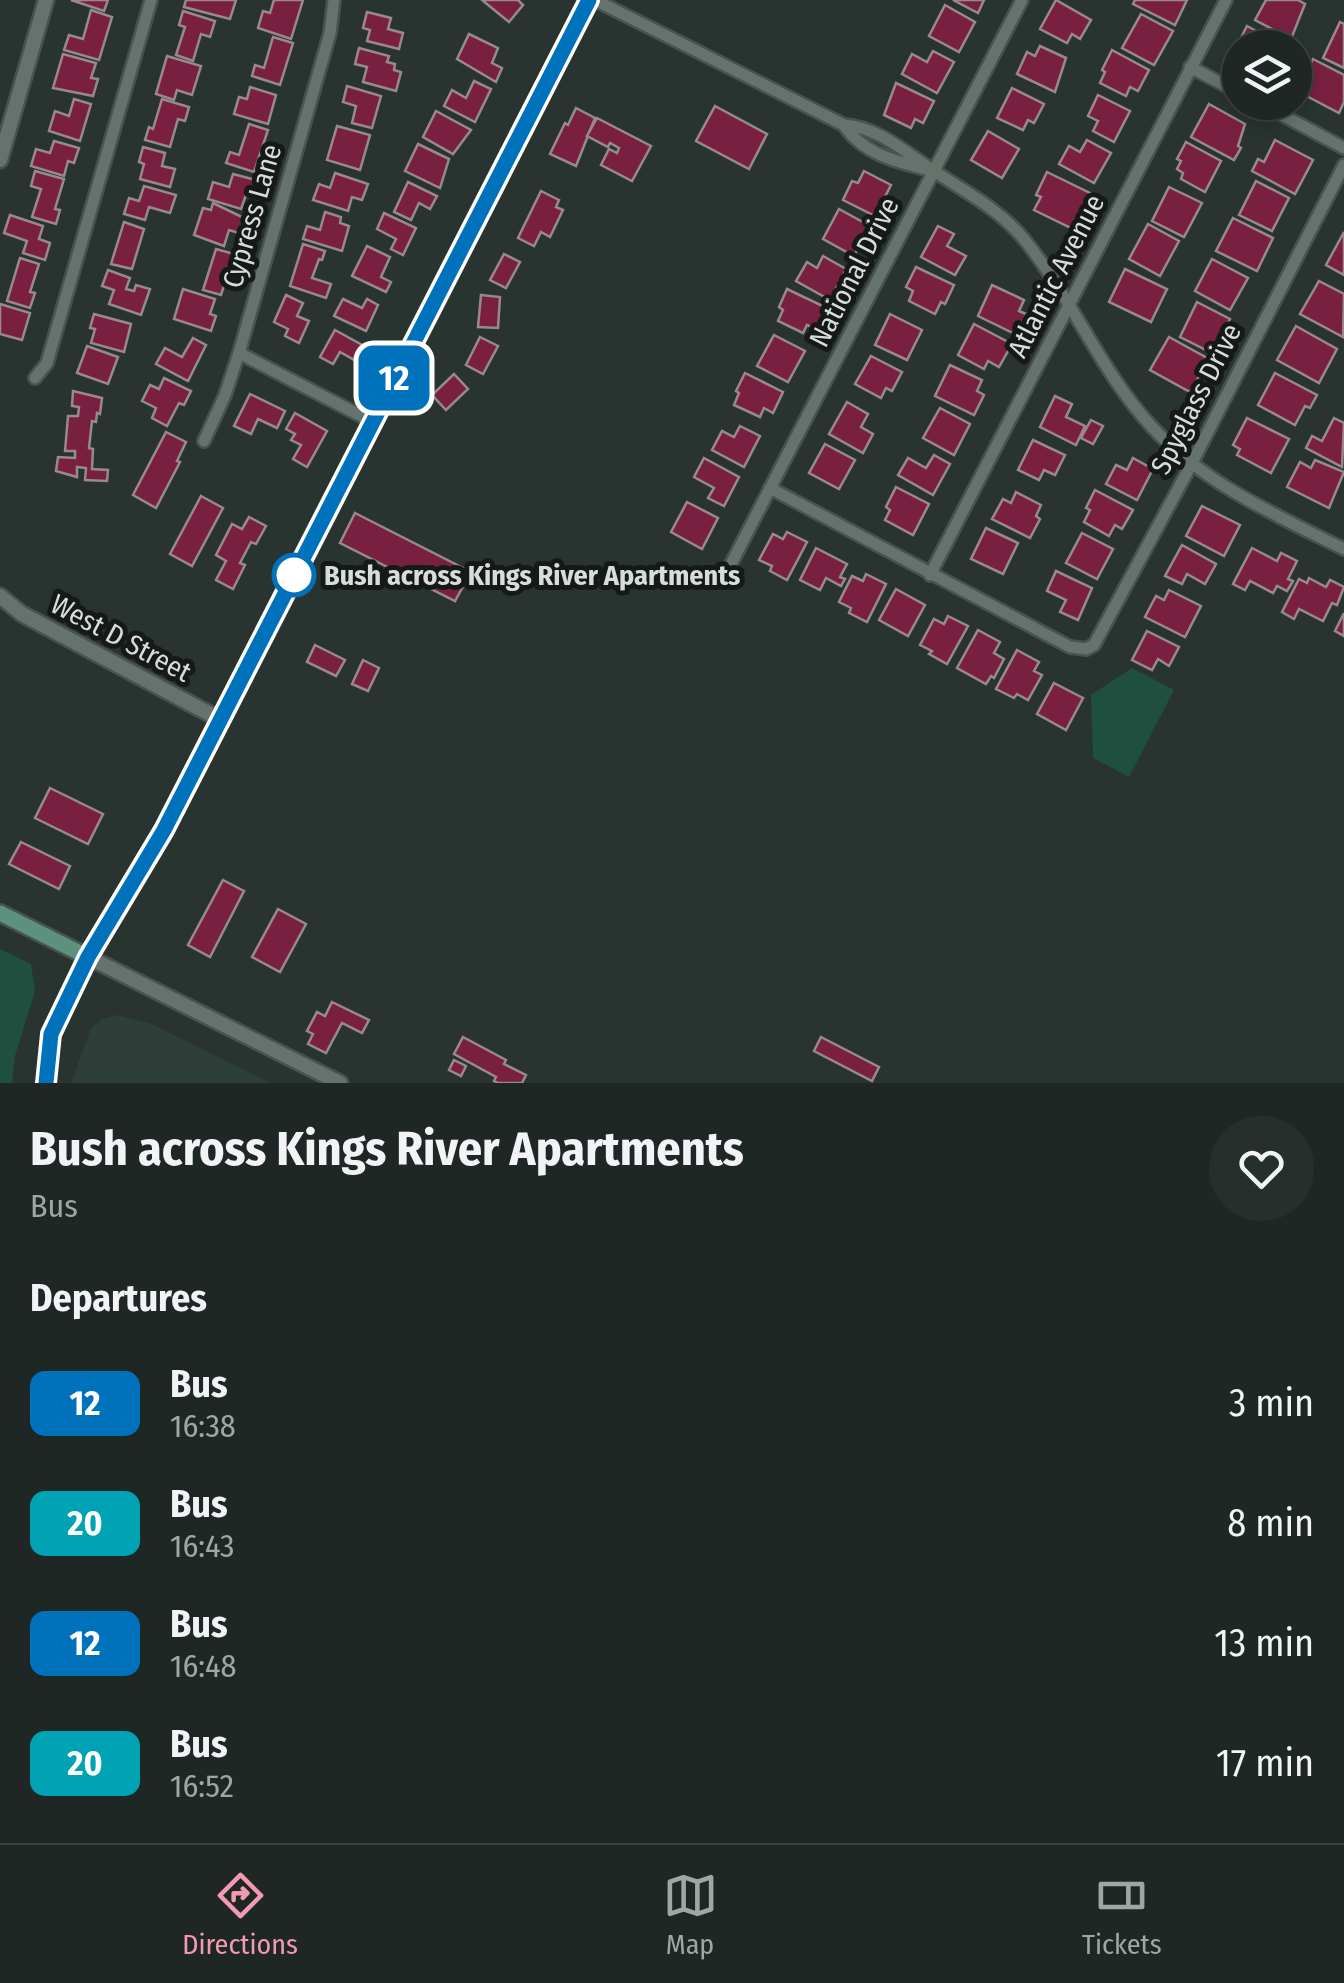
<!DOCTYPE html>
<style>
:root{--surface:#1f2724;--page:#272f2c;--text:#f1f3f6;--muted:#a1a5a6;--line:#3c4441;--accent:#f19ab2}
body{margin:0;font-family:"Fira Sans Condensed",sans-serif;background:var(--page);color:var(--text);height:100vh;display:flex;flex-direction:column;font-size:38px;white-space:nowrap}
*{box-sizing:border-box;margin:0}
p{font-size:32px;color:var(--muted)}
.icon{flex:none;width:55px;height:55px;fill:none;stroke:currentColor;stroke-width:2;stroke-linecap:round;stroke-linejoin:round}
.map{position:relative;height:1083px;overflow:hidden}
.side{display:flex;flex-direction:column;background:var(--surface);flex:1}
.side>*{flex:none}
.badge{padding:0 20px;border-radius:15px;font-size:35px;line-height:65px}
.tools{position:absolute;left:1222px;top:30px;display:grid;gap:20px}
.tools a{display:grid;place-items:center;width:90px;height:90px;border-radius:50%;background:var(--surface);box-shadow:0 5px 15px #0003,0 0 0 2px var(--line);font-size:50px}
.map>.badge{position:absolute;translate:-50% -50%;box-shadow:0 0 0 5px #fff}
h2{padding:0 30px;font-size:38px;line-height:90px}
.round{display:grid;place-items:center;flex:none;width:105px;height:105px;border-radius:52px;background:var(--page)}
.head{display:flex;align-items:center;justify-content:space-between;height:170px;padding:0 30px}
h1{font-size:48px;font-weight:700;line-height:75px}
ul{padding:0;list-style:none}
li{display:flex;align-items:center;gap:30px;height:120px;padding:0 30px}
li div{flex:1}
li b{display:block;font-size:38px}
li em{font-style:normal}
li .badge{min-width:110px;font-weight:700;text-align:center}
.menu{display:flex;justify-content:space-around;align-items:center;height:140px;border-top:2px solid var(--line);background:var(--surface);font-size:28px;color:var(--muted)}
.menu a{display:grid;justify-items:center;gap:5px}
.menu .current{color:var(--accent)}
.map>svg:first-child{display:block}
.built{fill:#2d3f38}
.green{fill:#1e4f3f}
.building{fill:#792041;stroke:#97898c;stroke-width:2.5}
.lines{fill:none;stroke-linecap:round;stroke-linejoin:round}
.minor-casing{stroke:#48524e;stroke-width:16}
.tertiary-casing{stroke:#48524e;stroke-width:19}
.secondary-casing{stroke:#48524e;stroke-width:20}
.minor{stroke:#66736d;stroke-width:11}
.tertiary{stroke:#66736d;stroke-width:14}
.secondary{stroke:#5c907f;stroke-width:15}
.line-casing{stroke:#fff;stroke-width:22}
.line{stroke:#0072bc;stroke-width:15}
.stop-dot{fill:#fff;stroke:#0072bc;stroke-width:5}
.labels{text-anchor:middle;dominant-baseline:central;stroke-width:10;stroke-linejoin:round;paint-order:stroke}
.street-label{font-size:28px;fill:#d6ddda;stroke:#151a18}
.stop-label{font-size:28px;font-weight:bold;fill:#d6ddda;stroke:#151a18;text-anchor:start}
</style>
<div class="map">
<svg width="1344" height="1083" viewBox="0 0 1344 1083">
<rect width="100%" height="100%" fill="#293430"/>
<polygon class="built" points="117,1015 151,1024 271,1083 71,1083 91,1028 102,1019"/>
<g class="green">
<polygon points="1132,668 1174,690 1129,777 1093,758 1091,695"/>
<polygon points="0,949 31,964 35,991 15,1056 12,1083 0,1083"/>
</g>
<g class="building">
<polygon points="71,0 108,0 104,11"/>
<polygon points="186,0 236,0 230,19 184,7"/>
<polygon points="274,0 303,0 291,39 258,28 263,11 270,13"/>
<polygon points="482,0 518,0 523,5 509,22"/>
<polygon points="953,0 984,0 978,13"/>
<polygon points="1056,0 1091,20 1080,39 1072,34 1067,43 1040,29"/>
<polygon points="1135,0 1187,0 1175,25 1133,4"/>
<polygon points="1266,0 1298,0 1305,4 1291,39 1255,20"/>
<polygon points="945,5 975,22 959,52 929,36"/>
<polygon points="91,10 112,17 99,60 64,50 69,35 83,39"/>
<polygon points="183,11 215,21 210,37 201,34 193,61 176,55 185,27 179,25"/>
<polygon points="367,12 391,18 388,29 403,33 399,49 367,41 370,30 363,28"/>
<polygon points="1141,14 1173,31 1154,65 1122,48"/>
<polygon points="1340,22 1344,24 1344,68 1323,58"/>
<polygon points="1247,26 1288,48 1240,48 1240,57 1233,53"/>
<polygon points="469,34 498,48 492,63 502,68 496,82 457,59"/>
<polygon points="273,37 293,43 280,85 252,76 255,65 264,68"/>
<polygon points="1040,46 1066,58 1055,92 1017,74 1027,52 1035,56"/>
<polygon points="359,48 389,56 387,62 395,64 394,70 401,72 396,91 363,82 367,67 355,64"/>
<polygon points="1112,50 1149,70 1138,91 1130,87 1126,96 1100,83 1105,72 1102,70"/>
<polygon points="933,51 954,62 937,93 902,74 912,54 927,62"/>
<polygon points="63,54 96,63 91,78 98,79 93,96 53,88"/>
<polygon points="167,56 201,66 192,95 177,90 174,100 156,94"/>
<polygon points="1313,59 1344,75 1344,102 1339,113 1297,91"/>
<polygon points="474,81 491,89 475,122 444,106 452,90 466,98"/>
<polygon points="896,83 934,101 923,123 915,119 911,128 884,115"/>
<polygon points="347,86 381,96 372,128 352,123 356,106 343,102"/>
<polygon points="250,87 276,95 268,124 234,114 239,97 247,99"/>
<polygon points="1012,88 1044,104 1034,123 1028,120 1023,130 997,118"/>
<polygon points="1098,95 1130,111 1114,142 1093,131 1098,121 1088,116"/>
<polygon points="74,99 91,104 80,141 49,131 55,111 69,116"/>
<polygon points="162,99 189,107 185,121 178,119 170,147 145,140 149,127 153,129"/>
<polygon points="1209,104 1245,124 1238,146 1241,148 1234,160 1191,137"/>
<polygon points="715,106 767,134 749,169 696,141"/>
<polygon points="576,108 595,118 576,166 550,154 565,123 568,125"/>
<polygon points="436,111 471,130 453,154 423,137"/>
<polygon points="597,118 651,146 632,181 601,165 609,149 617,153 619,148 610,143 608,147 587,136"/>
<polygon points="249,124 268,130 254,172 226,163 230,152 239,155"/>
<polygon points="337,126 370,135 360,170 327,160"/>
<polygon points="988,131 1019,149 1002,178 971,160"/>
<polygon points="1087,140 1111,153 1094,183 1059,164 1069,146 1080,152"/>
<polygon points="1275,140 1313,160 1295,194 1252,171 1258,159 1264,162"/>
<polygon points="54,141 79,148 74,163 68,161 64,176 31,166 36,149 50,153"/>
<polygon points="1186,142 1221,161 1205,192 1181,179 1183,173 1177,169 1181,161 1177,159"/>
<polygon points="418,144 449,159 440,188 405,171"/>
<polygon points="143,147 165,153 162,166 175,169 170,187 140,179 144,164 139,162"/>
<polygon points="35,171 64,179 55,209 60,210 56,224 32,217 41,189 31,186"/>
<polygon points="864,171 891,185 875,216 843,200 852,181 858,183"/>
<polygon points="1047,172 1090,193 1073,229 1034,210 1041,197 1036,195"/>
<polygon points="335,173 368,184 362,200 352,197 348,211 313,200 319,184 330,188"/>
<polygon points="233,174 256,180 251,196 246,195 241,209 208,199 213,182 229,187"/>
<polygon points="1256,181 1289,198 1272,231 1239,215"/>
<polygon points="408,182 437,196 430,209 419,203 411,220 394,212"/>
<polygon points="144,186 176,195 170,213 149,207 145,220 124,214 129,198 139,201"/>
<polygon points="1169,187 1202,203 1184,237 1152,221"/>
<polygon points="541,191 559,200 556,207 563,210 550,237 541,232 534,246 518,238"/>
<polygon points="213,203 244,218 239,233 229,230 224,246 194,235 203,208 211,210"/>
<polygon points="839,209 870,226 854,256 823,239"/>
<polygon points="325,212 341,217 340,223 349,226 342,251 303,239 307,226 320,230"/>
<polygon points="384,213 416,228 403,255 391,249 396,239 377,229"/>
<polygon points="10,215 43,226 39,239 50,243 45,260 23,253 27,241 4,233"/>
<polygon points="1233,218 1273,238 1257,271 1216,251"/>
<polygon points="124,222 144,229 132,269 111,264"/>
<polygon points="1148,224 1179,241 1160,276 1129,259"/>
<polygon points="938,226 954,234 947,246 966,256 955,275 921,257"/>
<polygon points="1344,232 1344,275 1326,265"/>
<polygon points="303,244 325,251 322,260 319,259 312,278 331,284 326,298 290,286"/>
<polygon points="367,246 390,257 381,277 391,282 386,292 352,276"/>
<polygon points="216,249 234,254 221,295 203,290"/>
<polygon points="504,254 520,262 506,288 490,280"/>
<polygon points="823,256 846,269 830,300 796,281 807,262 817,268"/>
<polygon points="20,258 39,264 30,292 35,293 30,308 7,301"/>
<polygon points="1212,259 1248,278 1230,310 1195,291"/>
<polygon points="916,267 954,285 945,304 941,302 935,314 909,301 913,291 906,287"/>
<polygon points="1125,269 1167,289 1151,322 1109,302"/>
<polygon points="108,270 130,278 126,289 134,291 136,285 150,289 141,315 109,304 114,290 102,286"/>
<polygon points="1319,281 1344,294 1343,337 1300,314"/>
<polygon points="992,285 1024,300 1019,311 1026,314 1017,335 978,316"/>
<polygon points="183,289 215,299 210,314 216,316 211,331 174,319"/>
<polygon points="787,289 827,308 816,329 807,325 803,333 778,321 783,310 779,307"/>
<polygon points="286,295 303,303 297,316 309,321 299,343 285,336 288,329 274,322"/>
<polygon points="481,295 500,297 498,328 478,327"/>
<polygon points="343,299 362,308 367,299 378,305 366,331 334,316"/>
<polygon points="1197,302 1230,319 1212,353 1180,337"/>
<polygon points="0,304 30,313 22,340 0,334"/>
<polygon points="94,314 131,324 124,352 91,343 95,329 90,328"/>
<polygon points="890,314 922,330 907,360 875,345"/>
<polygon points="974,324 1012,344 999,367 988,361 984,369 958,355"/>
<polygon points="1296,326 1337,349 1319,383 1277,360"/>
<polygon points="335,330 364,346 356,361 340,352 333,364 320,357"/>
<polygon points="774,335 805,351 788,382 757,366"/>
<polygon points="480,337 498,346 483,374 466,365"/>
<polygon points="1169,337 1209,359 1190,392 1150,370"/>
<polygon points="193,338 206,345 188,381 156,364 165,348 182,357"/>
<polygon points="87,346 118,357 108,384 77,373"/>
<polygon points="871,356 902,372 892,391 886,388 881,398 855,384"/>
<polygon points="950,365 982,380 977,391 984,395 974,415 935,396"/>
<polygon points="745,373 783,392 773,413 764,408 760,417 734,405 739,393 736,391"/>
<polygon points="1275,373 1317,395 1310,408 1305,406 1295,425 1258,405"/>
<polygon points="454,374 468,389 446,410 432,395"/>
<polygon points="164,378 191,391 184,405 179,403 167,426 152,418 156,408 142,401 150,385 159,389"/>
<polygon points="73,391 102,398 100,414 97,413 96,422 92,421 89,448 93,449 92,469 108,470 107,481 85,480 86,468 77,467 77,477 56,471 58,457 75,458 75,451 65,451 68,416 78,416 79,407 72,406"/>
<polygon points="250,394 285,411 277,428 258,419 251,434 234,426"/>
<polygon points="1055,396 1072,404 1066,417 1085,426 1076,445 1040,427"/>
<polygon points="847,402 868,414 861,427 873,434 863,453 829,434"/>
<polygon points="940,408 970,424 954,455 923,438"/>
<polygon points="295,413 327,431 307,467 293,459 301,445 291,440 295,434 286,429"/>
<polygon points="1247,418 1289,439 1271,473 1237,455 1240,449 1233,445"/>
<polygon points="1334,418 1344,423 1342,467 1306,448 1312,436 1322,441"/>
<polygon points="1091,420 1103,426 1093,444 1081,438"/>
<polygon points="740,426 760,436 744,467 712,450 722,431 734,437"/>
<polygon points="166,432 186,442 177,461 180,462 156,508 133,495"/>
<polygon points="1033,440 1065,455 1055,475 1044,470 1039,480 1018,470"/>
<polygon points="825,444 855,460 839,489 809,473"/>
<polygon points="934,455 950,464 933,495 898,475 908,458 926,468"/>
<polygon points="704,458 739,477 724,506 708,498 714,488 694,477"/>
<polygon points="1133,458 1153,469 1137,500 1106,484 1116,465 1127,470"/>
<polygon points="1315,460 1344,472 1329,508 1287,487 1300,462 1311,468"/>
<polygon points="896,487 929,504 913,535 885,520 890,510 886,507"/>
<polygon points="1095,490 1133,510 1122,529 1115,525 1109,536 1084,522 1090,510 1086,508"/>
<polygon points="1016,492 1041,505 1036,516 1040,519 1030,538 992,519 1003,499 1011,503"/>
<polygon points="201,496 223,508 192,566 170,554"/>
<polygon points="687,502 718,518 702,549 671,532"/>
<polygon points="1202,506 1240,525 1224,556 1186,536"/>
<polygon points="355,513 471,572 455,601 340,543"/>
<polygon points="249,517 266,526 256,544 251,542 240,563 245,565 233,589 216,580 226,561 216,555 232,524 242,529"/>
<polygon points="986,528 1018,543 1003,574 971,559"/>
<polygon points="787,532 807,542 787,580 770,571 772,566 759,560 773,534 783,539"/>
<polygon points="1082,533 1113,549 1097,579 1066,563"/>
<polygon points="1182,545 1216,564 1205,584 1187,574 1182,584 1165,576"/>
<polygon points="816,548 847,564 840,577 845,579 841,586 826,578 820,590 800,580"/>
<polygon points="1252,548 1277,561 1281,553 1297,561 1288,579 1293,581 1287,591 1277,586 1273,593 1250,581 1245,590 1233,584"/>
<polygon points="1056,571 1092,588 1078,620 1060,612 1066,600 1047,591"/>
<polygon points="866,574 886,584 867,622 849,613 851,608 839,602 852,576 863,581"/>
<polygon points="1309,578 1326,587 1330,580 1344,587 1337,605 1332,603 1323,621 1299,609 1294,619 1282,612 1299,579 1307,583"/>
<polygon points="896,589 925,605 908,636 879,620"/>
<polygon points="1169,590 1201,606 1185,637 1145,617 1156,596 1164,600"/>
<polygon points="1344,613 1344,636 1335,631"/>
<polygon points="948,616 968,626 947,664 929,654 932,651 920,645 934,619 944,624"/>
<polygon points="978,630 1000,642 994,653 1004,659 994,678 991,676 986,684 957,668"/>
<polygon points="1147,631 1179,647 1169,666 1158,659 1152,670 1132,660"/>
<polygon points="315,645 345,660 336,676 307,662"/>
<polygon points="1017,650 1039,662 1034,671 1042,675 1028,700 1017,694 1014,698 996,689"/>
<polygon points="363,660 379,668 368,691 352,684"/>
<polygon points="1054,683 1083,698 1066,730 1037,714"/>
<polygon points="50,788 103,814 88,844 35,818"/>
<polygon points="21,842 70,866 59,889 9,864"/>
<polygon points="223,880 244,891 210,957 188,945"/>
<polygon points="278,909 306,924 280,972 252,957"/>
<polygon points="332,1002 369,1020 362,1033 342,1023 326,1053 308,1044 313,1034 307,1031 317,1012 325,1016"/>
<polygon points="463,1037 506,1060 504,1064 526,1075 522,1083 498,1083 494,1081 496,1077 454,1054"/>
<polygon points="821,1037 879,1067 872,1081 814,1051"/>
<polygon points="454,1060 466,1066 461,1076 449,1070"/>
</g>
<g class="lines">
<g class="minor-casing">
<g id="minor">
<polyline points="595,0 844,125"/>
<polyline points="1190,67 1240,93"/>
<polyline points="1258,102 1344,148"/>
<path d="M934 171C901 163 863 155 844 125 877 127 904 151 931 169 962 190 998 208 1023 238 1071 296 1100 371 1152 427 1206 485 1274 514 1344 549"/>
<polyline points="239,353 371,421"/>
<polyline points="35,378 47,363 151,0"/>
<polyline points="204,441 225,395 239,353 330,33 334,0"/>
<polyline points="770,488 1070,647 1086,649 1094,645 1191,465 1344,165"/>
<polyline points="730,566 1022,0"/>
<polyline points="930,575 1226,0"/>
</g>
</g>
<g class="tertiary-casing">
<g id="tertiary">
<polyline points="0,160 46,0"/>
<polyline points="0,596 22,614 221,720"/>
<polyline points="88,957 340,1083"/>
</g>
</g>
<g class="secondary-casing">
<g id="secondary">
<polyline points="0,913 88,957"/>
<polyline points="46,1083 51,1035 88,957 164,831 589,0"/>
</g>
</g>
<use href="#minor" class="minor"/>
<use href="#tertiary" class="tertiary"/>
<use href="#secondary" class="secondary"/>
</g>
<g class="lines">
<g class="line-casing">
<polyline id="line" points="46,1083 51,1034 88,957 164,830 589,0"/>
</g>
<use href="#line" class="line"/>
</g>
<circle class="stop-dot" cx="294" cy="575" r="20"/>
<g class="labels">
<g class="street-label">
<text transform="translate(252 216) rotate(-74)">Cypress Lane</text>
<text transform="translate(854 272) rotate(-63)">National Drive</text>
<text transform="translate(1056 276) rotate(-63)">Atlantic Avenue</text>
<text transform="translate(1196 399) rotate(-63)">Spyglass Drive</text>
<text transform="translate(121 638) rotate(28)">West D Street</text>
</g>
<g class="stop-label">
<text x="324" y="575">Bush across Kings River Apartments</text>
</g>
</g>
</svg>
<div class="tools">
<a><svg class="icon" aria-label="layers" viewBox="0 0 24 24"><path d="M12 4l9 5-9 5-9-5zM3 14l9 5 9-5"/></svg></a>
</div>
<b class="badge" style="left:394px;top:378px;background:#0072bc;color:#fff">12</b>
</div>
<section class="side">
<div class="head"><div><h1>Bush across Kings River Apartments</h1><p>Bus</p></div><a class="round"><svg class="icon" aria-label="heart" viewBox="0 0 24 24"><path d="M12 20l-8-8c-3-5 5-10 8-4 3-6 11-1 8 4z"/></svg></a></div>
<h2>Departures</h2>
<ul>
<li><span class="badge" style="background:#0072bc;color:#fff">12</span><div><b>Bus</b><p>16:38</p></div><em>3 min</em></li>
<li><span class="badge" style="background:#00a3b4;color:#fff">20</span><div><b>Bus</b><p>16:43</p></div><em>8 min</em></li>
<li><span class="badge" style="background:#0072bc;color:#fff">12</span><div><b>Bus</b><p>16:48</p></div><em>13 min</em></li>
<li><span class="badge" style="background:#00a3b4;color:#fff">20</span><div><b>Bus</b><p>16:52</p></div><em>17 min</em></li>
</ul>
</section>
<nav class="menu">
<a class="current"><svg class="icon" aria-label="directions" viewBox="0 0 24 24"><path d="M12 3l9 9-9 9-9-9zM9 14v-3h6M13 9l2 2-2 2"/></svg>Directions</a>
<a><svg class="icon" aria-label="map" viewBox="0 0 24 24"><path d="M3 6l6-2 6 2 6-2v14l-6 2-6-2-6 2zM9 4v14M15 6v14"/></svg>Map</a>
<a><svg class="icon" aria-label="tickets" viewBox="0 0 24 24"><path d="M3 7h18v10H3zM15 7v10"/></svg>Tickets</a>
</nav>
